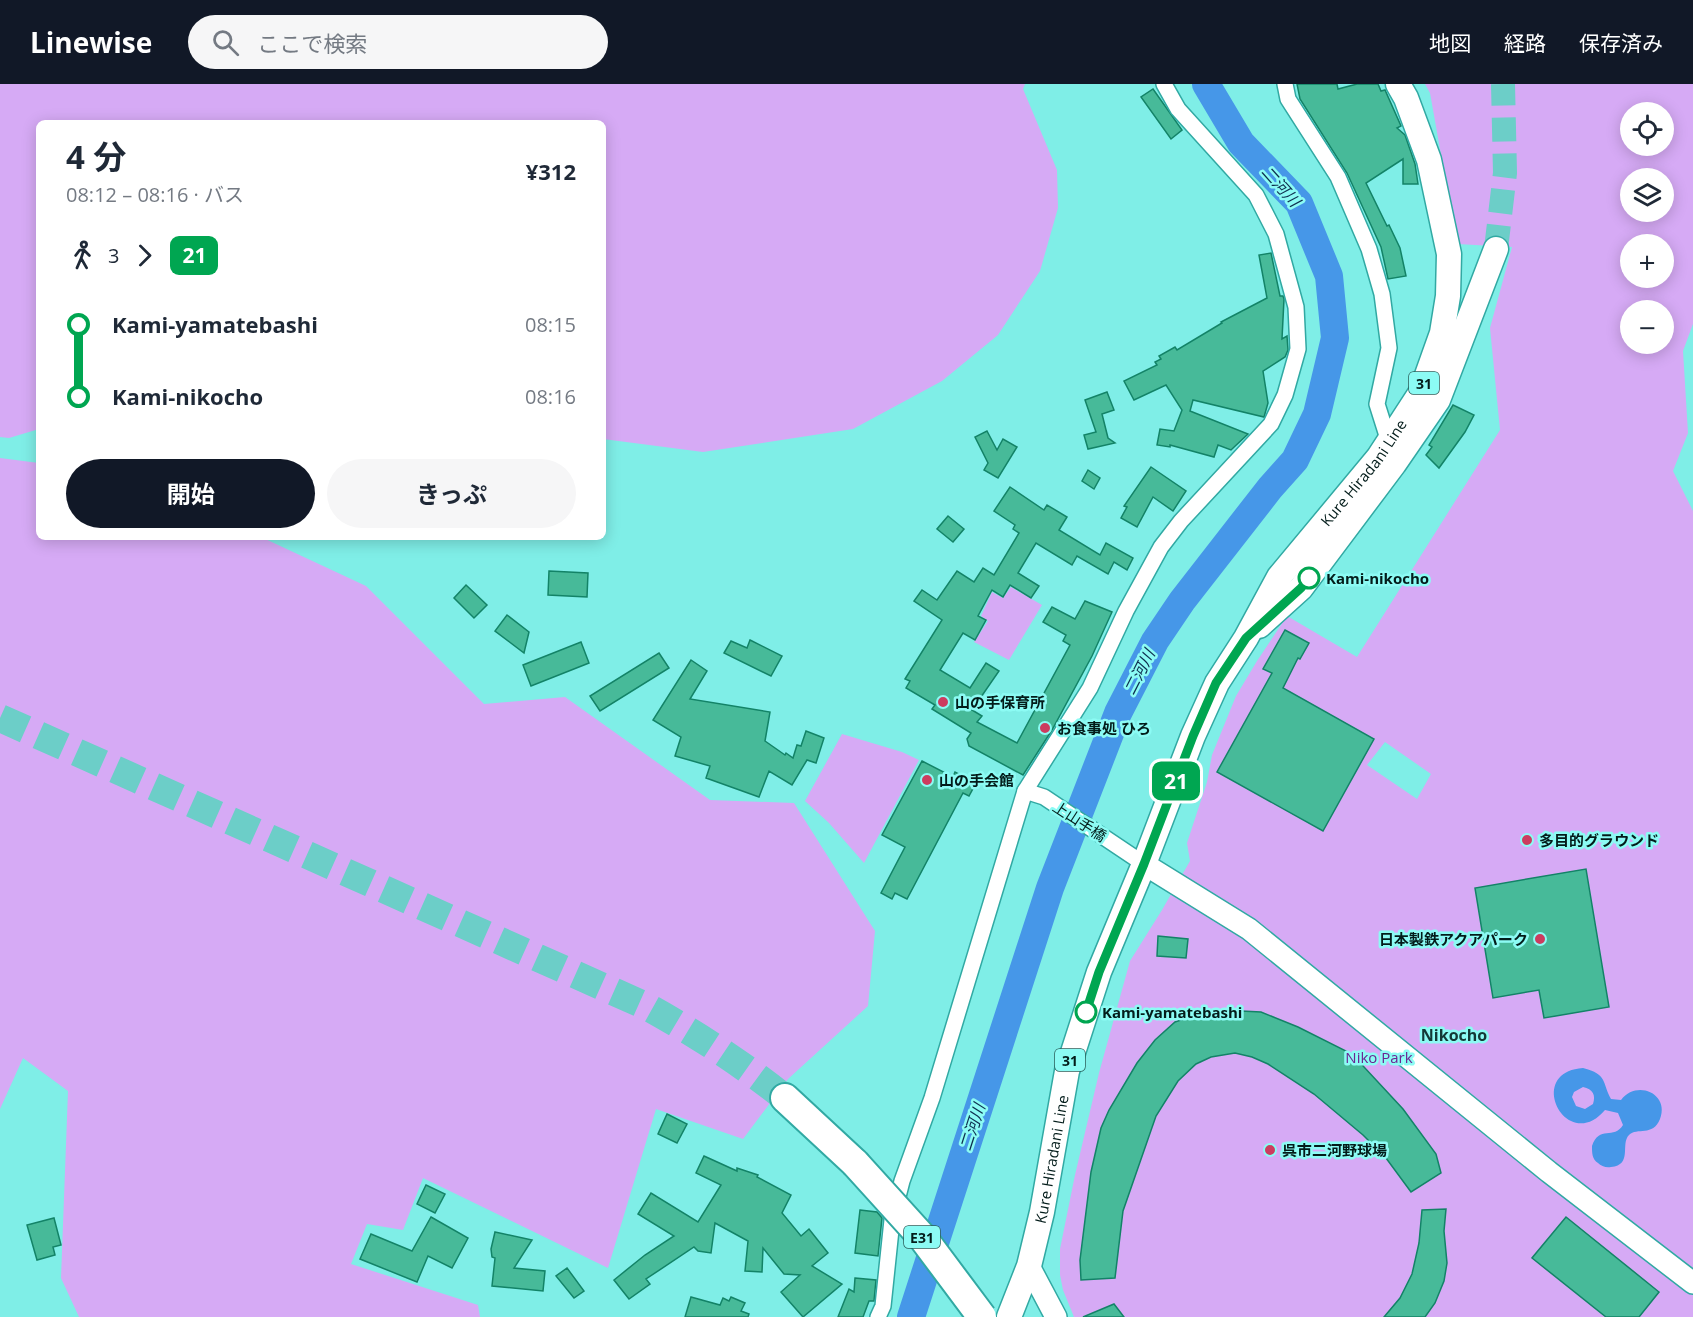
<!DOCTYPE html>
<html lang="ja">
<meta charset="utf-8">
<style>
:root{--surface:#fff;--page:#f6f6f7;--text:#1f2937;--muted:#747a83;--accent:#111827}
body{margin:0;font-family:"Open Sans","Noto Sans JP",sans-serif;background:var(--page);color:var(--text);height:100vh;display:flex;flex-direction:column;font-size:22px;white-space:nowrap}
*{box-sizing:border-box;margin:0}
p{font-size:20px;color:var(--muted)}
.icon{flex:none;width:33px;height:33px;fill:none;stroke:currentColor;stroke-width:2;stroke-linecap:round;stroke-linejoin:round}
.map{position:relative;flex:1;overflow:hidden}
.panel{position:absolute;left:36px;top:36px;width:570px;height:420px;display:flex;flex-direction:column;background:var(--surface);border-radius:9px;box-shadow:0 3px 15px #0003}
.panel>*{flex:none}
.badge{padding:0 12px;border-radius:9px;font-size:21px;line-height:39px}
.tools{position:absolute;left:1620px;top:18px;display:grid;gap:12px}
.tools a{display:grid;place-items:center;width:54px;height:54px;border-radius:50%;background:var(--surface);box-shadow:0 3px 15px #0003;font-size:30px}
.map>.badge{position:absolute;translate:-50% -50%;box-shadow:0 0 0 3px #fff}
.legs{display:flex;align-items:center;gap:9px;height:66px;padding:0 30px;font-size:20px}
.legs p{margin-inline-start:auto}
.summary{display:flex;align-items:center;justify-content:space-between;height:102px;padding:0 30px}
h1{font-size:33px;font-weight:700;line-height:45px}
.action{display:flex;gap:12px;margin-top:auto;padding:12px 30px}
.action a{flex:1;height:69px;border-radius:36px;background:var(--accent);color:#fff;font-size:24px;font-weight:700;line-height:69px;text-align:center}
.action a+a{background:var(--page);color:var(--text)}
ul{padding:0 30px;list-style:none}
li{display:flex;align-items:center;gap:21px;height:72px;font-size:22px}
li i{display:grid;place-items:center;width:9px;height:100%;margin:0 8px;background:currentColor}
li i::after{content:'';width:15px;height:15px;margin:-8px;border:4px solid;border-radius:50%;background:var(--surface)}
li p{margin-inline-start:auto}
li:first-child i{background:linear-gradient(#0000 50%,currentColor 0)}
li:last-child i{background:linear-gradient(currentColor 50%,#0000 0)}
header{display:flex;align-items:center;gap:36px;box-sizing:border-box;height:84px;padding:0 30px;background:var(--accent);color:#fff}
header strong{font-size:28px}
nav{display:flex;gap:33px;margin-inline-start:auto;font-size:21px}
.search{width:420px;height:54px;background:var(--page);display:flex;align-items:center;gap:15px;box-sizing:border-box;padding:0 21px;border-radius:33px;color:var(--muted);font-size:22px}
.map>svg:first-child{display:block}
.green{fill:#d6aaf5;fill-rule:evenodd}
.water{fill:#4697e8;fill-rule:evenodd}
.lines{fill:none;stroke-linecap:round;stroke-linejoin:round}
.river{stroke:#4697e8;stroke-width:28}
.building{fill:#47ba99;stroke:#138367;stroke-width:1.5}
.primary-tunnel{stroke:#6ccec8;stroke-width:24;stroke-dasharray:24 12;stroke-linecap:butt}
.highway-tunnel{stroke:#6ccec8;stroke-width:28;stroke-dasharray:28 14;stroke-linecap:butt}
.street-casing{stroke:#31a9a3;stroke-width:18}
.secondary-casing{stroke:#31a9a3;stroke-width:24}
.primary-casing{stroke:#31a9a3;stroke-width:27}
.highway-casing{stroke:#31a9a3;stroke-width:32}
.street{stroke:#fff;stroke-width:15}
.secondary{stroke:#fff;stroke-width:21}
.primary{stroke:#fff;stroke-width:24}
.highway{stroke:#fff;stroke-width:28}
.highway-bridge-casing{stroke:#31a9a3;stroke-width:32;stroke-linecap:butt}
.highway-bridge{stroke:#fff;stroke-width:28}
.line-1-casing{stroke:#fff;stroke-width:14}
.line-1{stroke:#00a651;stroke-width:9}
.stop-1-dot{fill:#fff;stroke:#00a651;stroke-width:3}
.poi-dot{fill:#cc3c5f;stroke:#8cfbf4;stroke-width:2}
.labels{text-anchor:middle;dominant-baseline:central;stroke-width:5;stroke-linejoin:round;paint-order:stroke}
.shield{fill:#8cfbf4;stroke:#2c5f5b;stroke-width:1.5}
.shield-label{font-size:14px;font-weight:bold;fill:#031c1a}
.street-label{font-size:15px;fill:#031c1a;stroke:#8cfbf4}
.stop-label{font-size:15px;font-weight:bold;fill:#031c1a;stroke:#8cfbf4;text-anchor:start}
.poi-label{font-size:15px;font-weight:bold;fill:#031c1a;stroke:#8cfbf4;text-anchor:start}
.park-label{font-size:15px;fill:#6b2492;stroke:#8cfbf4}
.water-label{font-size:16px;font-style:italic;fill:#0d2e4e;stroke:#8cfbf4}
.neighbourhood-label{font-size:16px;font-weight:bold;fill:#143836;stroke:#8cfbf4}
</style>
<header>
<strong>Linewise</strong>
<div class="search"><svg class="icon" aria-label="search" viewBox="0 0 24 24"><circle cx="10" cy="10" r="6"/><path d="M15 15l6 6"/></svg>ここで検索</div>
<nav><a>地図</a><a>経路</a><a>保存済み</a></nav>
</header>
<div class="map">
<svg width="1693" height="1233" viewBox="0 0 1693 1233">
<rect width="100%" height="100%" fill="#7feee7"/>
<g class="green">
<polygon points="0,0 1025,0 1023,5 1057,86 1058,124 1040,187 998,251 942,297 853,345 703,368 603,355 603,39 39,39 39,345 9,354 0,353"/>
<path d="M1425 0H1693V240L1683 267 1688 349 1673 387 1693 427V1233H1074L1063 1206 1060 1191V1165L1075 1091 1099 989 1130 877 1162 826 1190 777 1187 759 1207 698 1212 671 1236 612 1257 577 1287 532 1357 573 1500 346 1490 244 1512 163 1457 160 1430 9ZM1630 28H1664V62H1630ZM1630 94H1664V128H1630ZM1630 160H1664V194H1630ZM1630 226H1664V260H1630ZM1385 658 1431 690 1417 715 1367 681Z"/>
<polygon points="0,374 39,379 39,453 261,453 366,502 484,620 565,613 710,716 794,719 875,847 868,922 788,995 743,1055 656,1025 608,1184 423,1094 403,1146 367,1140 351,1180 478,1221 480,1233 79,1233 61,1194 68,1007 23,974 0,1025"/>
<polygon points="1011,503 1042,521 1009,576 974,558 988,537 981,532 992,508 1003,514"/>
<polygon points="842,650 902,668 919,676 864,779 829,739 805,717"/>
</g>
<path class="water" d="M1583 984C1608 990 1602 999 1611 1015L1621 1016C1637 995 1670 1010 1660 1035 1653 1053 1637 1043 1629 1051 1620 1060 1633 1081 1611 1083 1606 1084 1601 1082 1598 1079 1592 1075 1592 1069 1592 1062 1599 1041 1614 1056 1623 1041L1618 1029 1605 1026C1567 1071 1524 988 1583 984ZM1583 1003C1593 1005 1596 1011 1593 1020L1585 1025 1576 1022 1572 1013 1574 1008Z"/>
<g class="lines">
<polyline class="river" points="911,1233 1050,804 1118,629 1155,557 1182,517 1270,404 1295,376 1317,330 1335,254 1329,192 1299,119 1241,59 1206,0"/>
</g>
<g class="building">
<polygon points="1297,0 1337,0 1338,5 1357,0 1378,0 1381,7 1385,6 1401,42 1397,44 1405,51 1415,80 1418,100 1403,100 1403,75 1366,99 1387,142 1389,141 1400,164 1406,192 1388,195 1381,163 1347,89 1300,15"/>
<polygon points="1153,5 1182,46 1171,55 1141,13"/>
<polygon points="1271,169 1280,212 1283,212 1284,215 1282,255 1287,252 1288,266 1285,273 1263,287 1268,319 1264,333 1193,316 1190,327 1248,350 1231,366 1218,361 1214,373 1170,361 1170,363 1157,361 1160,345 1174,347 1182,326 1166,301 1134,316 1124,297 1157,281 1155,278 1161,275 1159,272 1175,263 1177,266 1222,239 1221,238 1267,214 1259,171"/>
<polygon points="1107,308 1114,326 1102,330 1108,354 1115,359 1088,365 1084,351 1096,348 1085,316"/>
<polygon points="1453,321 1474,331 1465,348 1439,384 1426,371 1432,363 1429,361"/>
<polygon points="987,347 997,366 1003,355 1017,363 998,394 984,386 988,379 975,353"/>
<polygon points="1151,383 1186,407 1173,427 1153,413 1137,443 1121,434 1127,423 1124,422"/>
<polygon points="1088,386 1100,394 1094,405 1082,397"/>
<polygon points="1010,403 1044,426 1047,421 1067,433 1059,446 1100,471 1106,459 1133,474 1127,486 1114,478 1108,490 1077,472 1072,481 1036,459 1018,489 1039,502 1031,514 1010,501 1003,513 992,506 978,532 986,536 975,556 963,549 940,586 970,604 986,579 999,587 972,626 982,632 977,638 1017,659 1070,561 1063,557 1066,551 1043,538 1052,523 1075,535 1085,517 1112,528 1092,572 1052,646 1023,691 969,662 967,655 971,649 932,625 935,621 906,604 910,597 905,595 942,536 914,517 922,506 937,516 957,487 974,498 983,484 994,491 1019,449 1013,445 1015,441 994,427"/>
<polygon points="948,432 964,445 953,458 937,445"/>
<polygon points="549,487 588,489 587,513 548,511"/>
<polygon points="466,501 487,521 474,534 454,514"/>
<polygon points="507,531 529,548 524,569 495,547"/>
<polygon points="1285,546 1309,559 1300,575 1298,574 1283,604 1374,655 1323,747 1217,688 1272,589 1263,585"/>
<polygon points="750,556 782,572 771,592 724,569 731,557 747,564"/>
<polygon points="581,558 589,579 531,602 523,581"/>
<polygon points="659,569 669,584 600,627 590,612"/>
<polygon points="691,576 707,587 690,615 770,628 765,657 785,671 786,669 793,674 797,661 801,662 806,647 824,654 816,679 807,676 792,701 769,687 759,713 706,694 710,682 675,672 681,653 653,636"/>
<polygon points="922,677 953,693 955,688 976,699 969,712 963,709 907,815 895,809 892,815 881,809 905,763 882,751"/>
<polygon points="1586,785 1609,923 1544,934 1539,906 1493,914 1475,804"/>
<polygon points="1158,852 1188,855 1186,874 1157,872"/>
<polygon points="1221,926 1261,928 1298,943 1352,970 1403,1025 1436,1070 1441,1089 1411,1108 1386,1074 1363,1051 1314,1010 1268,980 1252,973 1235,969 1211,973 1196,980 1178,997 1156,1032 1123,1127 1115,1194 1081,1196 1080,1176 1091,1088 1101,1044 1109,1026 1137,979 1155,956 1175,938 1205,928"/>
<polygon points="667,1030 687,1040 677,1059 658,1050"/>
<polygon points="704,1072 737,1087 737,1084 758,1091 757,1093 791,1111 782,1129 801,1152 809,1145 828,1169 812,1182 842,1200 803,1233 781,1208 800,1191 784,1190 763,1164 762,1188 745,1187 748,1157 715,1139 711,1169 698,1167 694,1163 646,1195 650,1200 629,1215 614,1196 645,1171 674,1152 638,1130 651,1109 698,1138 721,1101 696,1089"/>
<polygon points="426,1101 445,1110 435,1129 417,1120"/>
<polygon points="1446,1125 1444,1147 1447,1179 1444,1197 1435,1219 1425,1233 1384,1233 1400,1214 1412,1190 1419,1159 1422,1126"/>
<polygon points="860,1126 877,1128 882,1134 878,1172 855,1169"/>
<polygon points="431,1133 468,1154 452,1184 428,1172 417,1198 360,1175 371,1150 412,1167"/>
<polygon points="1566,1133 1659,1208 1639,1233 1606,1233 1532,1174"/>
<polygon points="54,1134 61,1161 53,1163 55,1171 37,1176 27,1141"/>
<polygon points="495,1148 532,1156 514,1184 545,1187 543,1207 492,1202 495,1174 492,1173 491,1165"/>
<polygon points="567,1184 584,1207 574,1214 556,1192"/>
<polygon points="855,1194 876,1196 874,1217 869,1217 863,1233 838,1233 849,1205 854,1208"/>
<polygon points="691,1213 720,1221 723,1214 729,1217 731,1213 745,1219 741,1227 749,1230 748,1233 685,1233"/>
<polygon points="1114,1220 1124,1233 1083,1233"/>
</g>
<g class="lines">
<polyline class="primary-tunnel" points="1496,165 1505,89 1503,0"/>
<path class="highway-tunnel" d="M0 634 646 922C695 949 741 979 785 1014"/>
<g class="street-casing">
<g id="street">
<polyline points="1285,0 1288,15 1338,93 1369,165 1382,210 1389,264 1377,320 1389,358"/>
<polyline points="1025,707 1044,713 1144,780"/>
<polyline points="878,1233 883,1222 892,1136 902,1097 932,1014 1025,707 1090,604 1126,527 1161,463 1181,437 1271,340 1285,311 1298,265 1296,223 1276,150 1256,111 1178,25 1164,0"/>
</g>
</g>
<g class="secondary-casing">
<g id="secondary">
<polyline points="1144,780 1249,845 1549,1088 1693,1199"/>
<polyline points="1029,1182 1056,1233"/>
</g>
</g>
<g class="primary-casing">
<g id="primary">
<polyline points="1259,542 1301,504 1394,380 1438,316 1496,165"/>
<path id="s1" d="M1009 1233 1029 1182 1042 1128 1067 987 1099 888 1144 780 1193 652 1217 599 1246 554 1279 493 1378 374 1421 308 1442 249 1448 212 1449 170 1429 76 1406 14 1398 0"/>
</g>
</g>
<g class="highway-casing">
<polyline id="highway" points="785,1014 855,1079"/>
</g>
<use href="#street" class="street"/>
<use href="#secondary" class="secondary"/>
<use href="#primary" class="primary"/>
<use href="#highway" class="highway"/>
<g class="highway-bridge-casing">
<polyline id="highway-bridge" points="855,1079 923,1154 982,1233"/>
</g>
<use href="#highway-bridge" class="highway-bridge"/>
</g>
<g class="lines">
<g class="line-1-casing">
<polyline id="line-1" points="1086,928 1099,888 1144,780 1193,652 1216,599 1246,554 1301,504 1309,494"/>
</g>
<use href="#line-1" class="line-1"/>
</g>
<g class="stop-1-dot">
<circle cx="1309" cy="494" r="10"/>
<circle cx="1086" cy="928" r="10"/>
</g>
<g class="poi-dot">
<circle cx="943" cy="618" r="6"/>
<circle cx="1045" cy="644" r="6"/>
<circle cx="927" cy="696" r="6"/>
<circle cx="1527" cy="756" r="6"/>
<circle cx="1540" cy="855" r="6"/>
<circle cx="1270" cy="1066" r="6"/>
</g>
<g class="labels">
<g class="shield">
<rect x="1409" y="288" width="30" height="22" rx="4.5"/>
<rect x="1055" y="965" width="30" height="22" rx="4.5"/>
<rect x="904" y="1142" width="36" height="22" rx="4.5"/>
</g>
<g class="shield-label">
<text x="1424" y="299">31</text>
<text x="1070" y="976">31</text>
<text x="922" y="1153">E31</text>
</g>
<g class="street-label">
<text stroke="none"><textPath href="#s1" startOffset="927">Kure Hiradani Line</textPath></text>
<text transform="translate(1080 737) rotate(33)">上山手橋</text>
<text stroke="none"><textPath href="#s1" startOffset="164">Kure Hiradani Line</textPath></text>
</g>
<g class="stop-label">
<text x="1326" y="494">Kami-nikocho</text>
<text x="1102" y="928">Kami-yamatebashi</text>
</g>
<g class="poi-label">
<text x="955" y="618">山の手保育所</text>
<text x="1057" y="644">お食事処 ひろ</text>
<text x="939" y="696">山の手会館</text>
<text x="1539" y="756">多目的グラウンド</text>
<text x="1528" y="855" text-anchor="end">日本製鉄アクアパーク</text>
<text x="1282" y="1066">呉市二河野球場</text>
</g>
<g class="park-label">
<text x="1379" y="973">Niko Park</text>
</g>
<g class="water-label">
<text transform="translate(1281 102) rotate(48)">二河川</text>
<text transform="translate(1139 588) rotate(-63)">二河川</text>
<text transform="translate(972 1043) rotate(-72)">二河川</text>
</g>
<g class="neighbourhood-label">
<text x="1454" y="951">Nikocho</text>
</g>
</g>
</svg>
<div class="tools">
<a><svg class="icon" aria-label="locate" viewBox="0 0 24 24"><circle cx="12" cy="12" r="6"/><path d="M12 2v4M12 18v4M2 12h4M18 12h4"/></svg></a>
<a><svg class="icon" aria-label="layers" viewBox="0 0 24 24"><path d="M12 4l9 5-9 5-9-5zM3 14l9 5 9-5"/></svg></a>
<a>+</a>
<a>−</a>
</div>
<b class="badge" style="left:1176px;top:697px;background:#00a651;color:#fff">21</b>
<section class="panel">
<div class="summary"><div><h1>4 分</h1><p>08:12 – 08:16 · バス</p></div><b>¥312</b></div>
<div class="legs"><svg class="icon" aria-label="walk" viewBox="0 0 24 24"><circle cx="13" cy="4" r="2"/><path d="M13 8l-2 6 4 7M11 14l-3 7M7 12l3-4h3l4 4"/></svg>3<svg class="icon" aria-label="forward" viewBox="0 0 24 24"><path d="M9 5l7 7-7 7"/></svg><b class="badge" style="background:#00a651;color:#fff">21</b></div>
<ul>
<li><i style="color:#00a651"></i><b>Kami-yamatebashi</b><p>08:15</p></li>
<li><i style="color:#00a651"></i><b>Kami-nikocho</b><p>08:16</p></li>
</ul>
<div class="action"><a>開始</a><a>きっぷ</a></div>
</section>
</div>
